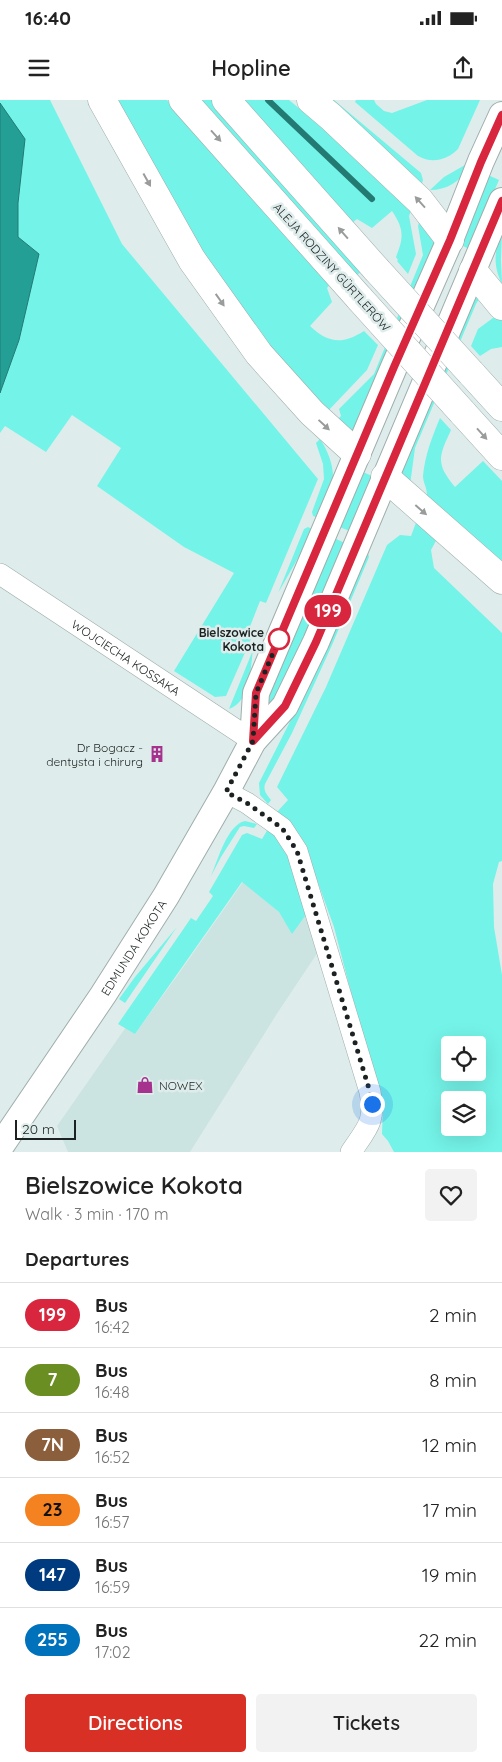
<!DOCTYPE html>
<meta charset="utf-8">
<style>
:root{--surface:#fff;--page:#f2f2f2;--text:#222;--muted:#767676;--line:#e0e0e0;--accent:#d93025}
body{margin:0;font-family:Quicksand,sans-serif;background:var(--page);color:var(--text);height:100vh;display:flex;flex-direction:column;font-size:19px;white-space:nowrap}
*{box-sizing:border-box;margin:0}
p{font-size:16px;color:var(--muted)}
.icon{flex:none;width:28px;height:28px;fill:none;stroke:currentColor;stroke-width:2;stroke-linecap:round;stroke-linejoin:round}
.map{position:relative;height:1052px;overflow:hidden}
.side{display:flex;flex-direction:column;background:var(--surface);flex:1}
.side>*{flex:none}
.badge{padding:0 10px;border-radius:16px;font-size:18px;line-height:32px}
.fabs{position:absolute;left:441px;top:936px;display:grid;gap:10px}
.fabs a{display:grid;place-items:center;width:45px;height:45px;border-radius:5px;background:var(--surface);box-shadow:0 5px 20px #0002;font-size:25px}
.scale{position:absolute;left:15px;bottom:12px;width:61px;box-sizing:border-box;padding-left:5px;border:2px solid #1c2221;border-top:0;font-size:14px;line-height:18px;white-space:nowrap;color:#1c2221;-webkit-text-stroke:4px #deedeb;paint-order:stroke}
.you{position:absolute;width:25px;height:25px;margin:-12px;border:4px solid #fff;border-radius:50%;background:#1a73e8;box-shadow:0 0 0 8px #1a73e833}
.map>.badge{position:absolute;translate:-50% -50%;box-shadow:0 0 0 2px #fff}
h2{padding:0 25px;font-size:19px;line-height:45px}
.round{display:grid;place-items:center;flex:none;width:52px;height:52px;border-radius:5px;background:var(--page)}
.head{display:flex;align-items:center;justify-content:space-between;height:85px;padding:0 25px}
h1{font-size:24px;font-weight:600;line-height:38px}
.primary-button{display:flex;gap:10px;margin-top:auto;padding:10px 25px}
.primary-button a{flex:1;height:58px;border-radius:5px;background:var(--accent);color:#fff;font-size:20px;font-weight:600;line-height:58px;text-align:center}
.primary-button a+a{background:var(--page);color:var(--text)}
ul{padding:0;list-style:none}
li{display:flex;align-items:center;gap:15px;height:65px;padding:0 25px;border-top:1px solid var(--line)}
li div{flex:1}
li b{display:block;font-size:19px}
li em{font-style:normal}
li .badge{min-width:55px;font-weight:700;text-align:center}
.status{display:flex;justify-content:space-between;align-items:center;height:35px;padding:0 25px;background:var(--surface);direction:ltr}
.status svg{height:14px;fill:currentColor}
header{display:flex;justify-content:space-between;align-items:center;height:65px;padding:0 25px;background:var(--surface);font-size:22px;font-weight:600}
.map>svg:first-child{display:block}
.built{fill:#cbe4e1}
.green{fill:#74f3e8;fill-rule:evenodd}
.water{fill:#249f96;stroke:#227a73}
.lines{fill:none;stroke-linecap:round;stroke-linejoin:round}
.stream{stroke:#227a73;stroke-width:6}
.minor-casing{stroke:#9faeac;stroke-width:22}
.tertiary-casing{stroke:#9faeac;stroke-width:28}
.secondary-casing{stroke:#9faeac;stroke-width:29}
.minor{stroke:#fff;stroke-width:21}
.tertiary{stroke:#fff;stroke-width:26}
.secondary{stroke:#fff;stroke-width:28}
.secondary-bridge-casing{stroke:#9faeac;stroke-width:29;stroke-linecap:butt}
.secondary-bridge{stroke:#fff;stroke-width:28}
.oneway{fill:#999c9b}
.line-casing{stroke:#fff;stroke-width:11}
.line{stroke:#d7263d;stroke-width:8}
.walk{stroke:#1c2221;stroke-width:5;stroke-dasharray:0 9}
.stop-dot{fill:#fff;stroke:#d7263d;stroke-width:2.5}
.labels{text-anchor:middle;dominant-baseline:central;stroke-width:5;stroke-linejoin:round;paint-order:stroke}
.street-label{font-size:12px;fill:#1c2221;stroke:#deedeb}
.stop-label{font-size:12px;font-weight:bold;fill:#1c2221;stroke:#deedeb;text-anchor:end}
.poi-label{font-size:12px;fill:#1c2221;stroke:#deedeb;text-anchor:end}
</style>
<div class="status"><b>16:40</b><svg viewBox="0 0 49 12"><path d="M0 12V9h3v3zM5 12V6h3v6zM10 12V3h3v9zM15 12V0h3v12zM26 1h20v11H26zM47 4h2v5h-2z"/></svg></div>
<header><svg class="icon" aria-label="menu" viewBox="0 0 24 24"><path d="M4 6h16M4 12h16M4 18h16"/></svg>Hopline<svg class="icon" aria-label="share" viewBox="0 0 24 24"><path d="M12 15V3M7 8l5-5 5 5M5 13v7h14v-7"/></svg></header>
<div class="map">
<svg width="502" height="1052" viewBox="0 0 502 1052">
<rect width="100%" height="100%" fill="#deedeb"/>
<polygon class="built" points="243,782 279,812 292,833 308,812 318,852 278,912 190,1052 68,1052 57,1026 126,927 135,934 182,869"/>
<g class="green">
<polygon points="0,0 50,0 122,144 318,379 266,503 260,501 249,529 254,532 226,596 215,597 174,571 234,473 184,447 97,386 121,348 72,315 46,352 5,326 0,333 0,293 19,240 39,154 18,137 18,103 24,40 0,3"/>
<path d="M114 0H167L331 183 327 188 332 202 310 226C328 243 342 245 364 231L378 245 367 270 327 312 305 289 231 200Z"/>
<polygon points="198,0 213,0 364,169 355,177"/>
<path d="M243 0H289L346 47 411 111 409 116 416 154 408 174 397 161 398 160 396 157C404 137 404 129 392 111L372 128 357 119 352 123Z"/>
<polygon points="319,0 334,0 421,73 423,80 421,87"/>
<path d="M356 0H374L376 4 384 11 392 13 427 0H480L458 49C447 60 432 64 418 56L355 2Z"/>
<path d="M465 65 468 66C461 82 446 90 430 90L444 77Z"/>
<polygon points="488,75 499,80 469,149 459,144"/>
<polygon points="420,119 437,138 352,336 336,321 341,316 339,309 374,274 423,155 418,126"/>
<path d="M502 129 501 160 502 184C492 163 495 150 502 129Z"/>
<polygon points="474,193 481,196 476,204 415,348 410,385 399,372"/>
<polygon points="497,215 502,221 502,247 491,249 480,256 471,246 478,229"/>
<path d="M440 318 451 330C439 356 435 363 455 387L483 361 502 381V465L426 399C429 390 423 384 423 376 425 355 432 337 440 318Z"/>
<path d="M320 339C328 351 334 366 333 381L319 418 313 416 312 412 324 379 323 364 316 343Z"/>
<polygon points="363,372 372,376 350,431 339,427"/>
<path d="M417 420 438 437 431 450 434 468 502 533V761L499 762 493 784 494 827 502 875V1052H394L388 1041 382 1034 383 1007 361 931 334 827 309 758 277 712 288 700 277 687 326 587 387 445 400 435 411 436ZM450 945H478V972H450ZM450 1000H478V1028H450Z"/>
<polygon points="308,427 314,430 278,493 304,429"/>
<polygon points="334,438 345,443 292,568 264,623 269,591"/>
<path d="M365 452 368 453 369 457 332 545 292 633 265 684C263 691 267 695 271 700L268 704 260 695 259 683 308 586Z"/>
<path d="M253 550C250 570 251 601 229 609Z"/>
<path d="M245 721 257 724 254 728 244 726 240 727 221 757 211 776C218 760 227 725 245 721Z"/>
<polygon points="268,729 284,742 308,812 292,834 279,812 242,782 135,934 118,924 191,818 196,821 213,796 209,792 242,735 247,733 262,739"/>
<polygon points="177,827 125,903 119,899 135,877"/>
</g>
<polygon class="water" points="0,3 25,39 18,103 18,137 39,154 19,240 0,293"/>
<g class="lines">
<polyline class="stream" points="268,0 372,99"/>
<g class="minor-casing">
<g id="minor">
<path id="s1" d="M0 474 253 641"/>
<path d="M226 692 247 703 282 728 297 751 370 992C376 1022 367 1028 351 1052"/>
</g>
</g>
<g class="tertiary-casing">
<g id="tertiary">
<polyline points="253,641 256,593 394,267 450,140 481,61 502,15"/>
<path id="s2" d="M0 1047 103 895 166 796 226 692 253 641 285 606 316 542 502 101"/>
</g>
</g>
<g class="secondary-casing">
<g id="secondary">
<polyline points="102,0 192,160 259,254 312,313 357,354"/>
<polyline points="183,0 360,199"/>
<polyline points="226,0 376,169"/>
<polyline points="311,0 331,17 420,101 450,140"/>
<polyline points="473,171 502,206"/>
<polyline points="471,273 502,307"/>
<polyline points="462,312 502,356"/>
<polyline points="385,377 502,480"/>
</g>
</g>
<use href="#minor" class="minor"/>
<use href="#tertiary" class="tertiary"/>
<use href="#secondary" class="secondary"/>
<g class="secondary-bridge-casing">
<g id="secondary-bridge">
<polyline points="376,169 471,273"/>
<polyline points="360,199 462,312"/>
</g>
</g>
<use href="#secondary-bridge" class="secondary-bridge"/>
</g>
<defs><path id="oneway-solid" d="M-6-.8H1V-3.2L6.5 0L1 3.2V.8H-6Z" transform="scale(1.25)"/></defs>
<g class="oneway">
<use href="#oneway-solid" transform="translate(216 36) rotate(48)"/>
<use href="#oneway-solid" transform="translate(147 80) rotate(61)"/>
<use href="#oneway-solid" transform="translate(420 102) rotate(-132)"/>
<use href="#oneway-solid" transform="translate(343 133) rotate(-131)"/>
<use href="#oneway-solid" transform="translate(220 200) rotate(55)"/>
<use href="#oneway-solid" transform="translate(324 325) rotate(43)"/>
<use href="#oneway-solid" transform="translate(482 334) rotate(48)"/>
<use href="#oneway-solid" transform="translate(421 410) rotate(41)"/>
</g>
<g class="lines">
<g class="line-casing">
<polyline id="line" points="502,15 481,62 450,140 394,267 256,593 253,641 285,606 316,542 502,101"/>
</g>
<use href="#line" class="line"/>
<polyline class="walk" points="279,539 256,593 253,641 226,692 247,703 282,728 297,751 370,992 372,1004"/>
</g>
<defs>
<g id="building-bare" transform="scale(1.35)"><path d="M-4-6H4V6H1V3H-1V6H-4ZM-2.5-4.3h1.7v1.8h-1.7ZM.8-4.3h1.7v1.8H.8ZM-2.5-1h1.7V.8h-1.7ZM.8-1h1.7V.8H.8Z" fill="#a5328d" stroke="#deedeb" stroke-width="2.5" paint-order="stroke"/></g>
<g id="shop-bare" transform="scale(1.35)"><path d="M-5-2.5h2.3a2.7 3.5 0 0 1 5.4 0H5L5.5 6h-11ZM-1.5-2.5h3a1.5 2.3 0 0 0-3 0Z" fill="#a5328d" stroke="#deedeb" stroke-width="2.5" paint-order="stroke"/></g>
</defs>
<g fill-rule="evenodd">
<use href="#building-bare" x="157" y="654"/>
<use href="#shop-bare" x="145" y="985"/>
</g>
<circle class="stop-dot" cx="279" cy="539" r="10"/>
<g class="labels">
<g class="street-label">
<text transform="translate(332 167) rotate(48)">ALEJA RODZINY GÜRTLERÓW</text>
<text stroke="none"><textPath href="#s1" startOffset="151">WOJCIECHA KOSSAKA</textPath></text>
<text stroke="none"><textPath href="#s2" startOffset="240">EDMUNDA KOKOTA</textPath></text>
</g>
<g class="stop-label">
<text x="264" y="532">Bielszowice<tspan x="264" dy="14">Kokota</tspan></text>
</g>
<g class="poi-label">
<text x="143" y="647">Dr Bogacz -<tspan x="143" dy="14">dentysta i chirurg</tspan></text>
<text x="159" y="985" text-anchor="start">NOWEX</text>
</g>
</g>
</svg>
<div class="fabs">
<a><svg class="icon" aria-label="locate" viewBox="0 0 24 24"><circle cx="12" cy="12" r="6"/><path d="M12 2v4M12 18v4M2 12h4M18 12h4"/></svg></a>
<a><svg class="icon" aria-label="layers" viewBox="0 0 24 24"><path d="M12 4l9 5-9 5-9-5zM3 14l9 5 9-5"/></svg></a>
</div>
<div class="scale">20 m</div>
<div class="you" style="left:372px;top:1004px"></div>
<b class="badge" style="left:328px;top:511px;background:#d7263d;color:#fff">199</b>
</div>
<section class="side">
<div class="head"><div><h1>Bielszowice Kokota</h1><p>Walk · 3 min · 170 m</p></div><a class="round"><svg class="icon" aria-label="heart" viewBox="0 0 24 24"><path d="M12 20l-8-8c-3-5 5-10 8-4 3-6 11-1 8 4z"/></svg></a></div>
<h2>Departures</h2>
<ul>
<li><span class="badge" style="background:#d7263d;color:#fff">199</span><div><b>Bus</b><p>16:42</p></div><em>2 min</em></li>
<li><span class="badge" style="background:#6b8e23;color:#fff">7</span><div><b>Bus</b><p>16:48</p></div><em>8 min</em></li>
<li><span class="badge" style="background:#8b5e3c;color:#fff">7N</span><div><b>Bus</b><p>16:52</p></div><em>12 min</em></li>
<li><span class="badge" style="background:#f58220;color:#111">23</span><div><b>Bus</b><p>16:57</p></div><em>17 min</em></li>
<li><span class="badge" style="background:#003b80;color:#fff">147</span><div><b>Bus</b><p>16:59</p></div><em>19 min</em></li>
<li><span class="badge" style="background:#0072bc;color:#fff">255</span><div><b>Bus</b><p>17:02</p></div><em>22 min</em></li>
</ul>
<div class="primary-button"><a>Directions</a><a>Tickets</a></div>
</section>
